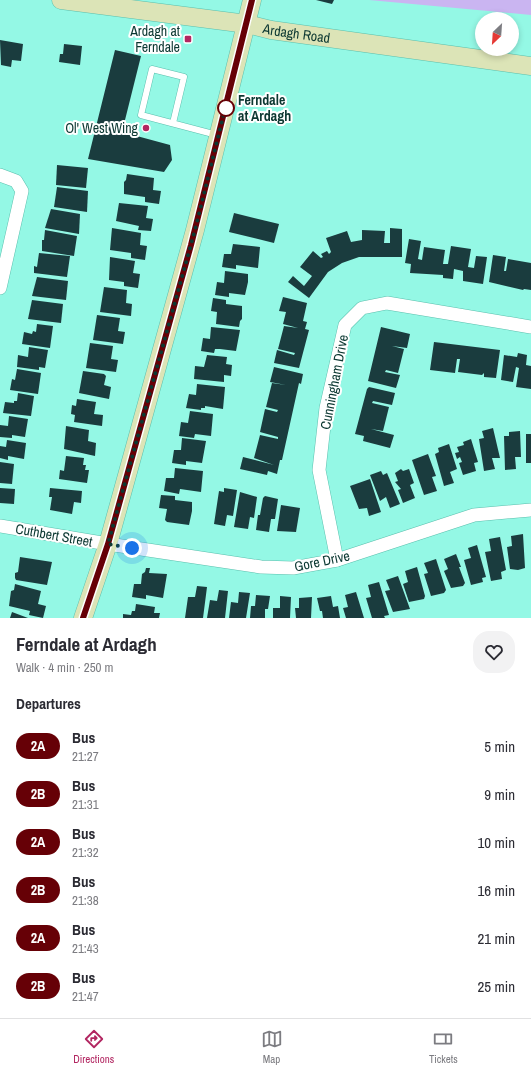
<!DOCTYPE html>
<meta charset="utf-8">
<style>
:root{--surface:#fff;--page:#f2f2f3;--text:#2b2b33;--muted:#7c7c81;--line:#e1e1e2;--accent:#b22661}
body{margin:0;font-family:"Archivo Narrow",sans-serif;background:var(--page);color:var(--text);height:100vh;display:flex;flex-direction:column;font-size:15px;white-space:nowrap}
*{box-sizing:border-box;margin:0}
p{font-size:13px;color:var(--muted)}
.icon{flex:none;width:22px;height:22px;fill:none;stroke:currentColor;stroke-width:2;stroke-linecap:round;stroke-linejoin:round}
.map{position:relative;height:618px;overflow:hidden}
.sheet{display:flex;flex-direction:column;background:var(--surface);flex:1}
.sheet>*{flex:none}
.badge{padding:0 8px;border-radius:13px;font-size:14px;line-height:26px}
.needle{width:26px;rotate:205deg}
.fabs{position:absolute;left:475px;top:12px;display:grid;gap:8px}
.fabs a{display:grid;place-items:center;width:44px;height:44px;border-radius:50%;background:var(--surface);box-shadow:0 2px 6px #0003;font-size:20px}
.you{position:absolute;width:20px;height:20px;margin:-10px;border:3px solid #fff;border-radius:50%;background:#1a73e8;box-shadow:0 0 0 6px #1a73e833}
.map>.badge{position:absolute;translate:-50% -50%;box-shadow:0 0 0 2px #fff}
h2{padding:0 16px;font-size:15px;line-height:36px}
.round{display:grid;place-items:center;flex:none;width:42px;height:42px;border-radius:16px;background:var(--page)}
.head{display:flex;align-items:center;justify-content:space-between;height:68px;padding:0 16px}
h1{font-size:19px;font-weight:700;line-height:30px}
ul{padding:0;list-style:none}
li{display:flex;align-items:center;gap:12px;height:48px;padding:0 16px}
li div{flex:1}
li b{display:block;font-size:15px}
li em{font-style:normal}
li .badge{min-width:44px;font-weight:700;text-align:center}
.tab-bar{display:flex;justify-content:space-around;align-items:center;height:56px;border-top:1px solid var(--line);background:var(--surface);font-size:11px;color:var(--muted)}
.tab-bar a{display:grid;justify-items:center;gap:2px}
.tab-bar .active{color:var(--accent)}
.map>svg:first-child{display:block}
.green{fill:#cab5f1}
.building{fill:#1a3c3e}
.lines{fill:none;stroke-linecap:round;stroke-linejoin:round}
.lane-casing{stroke:#5abfad;stroke-width:7}
.street-casing{stroke:#5abfad;stroke-width:14}
.secondary-casing{stroke:#5abfad;stroke-width:19}
.lane{stroke:#fff;stroke-width:6}
.street{stroke:#fff;stroke-width:13}
.secondary{stroke:#dce4b7;stroke-width:18}
.line-casing{stroke:#fff;stroke-width:9}
.line{stroke:#660006;stroke-width:6}
.walk{stroke:#0c3832;stroke-width:4;stroke-dasharray:0 7.2}
.poi-dot{fill:#b22661;stroke:#fff;stroke-width:1.5}
.stop-dot{fill:#fff;stroke:#660006;stroke-width:2}
.labels{text-anchor:middle;dominant-baseline:central;stroke-width:4;stroke-linejoin:round;paint-order:stroke}
.poi-label{font-size:14px;fill:#0c3832;stroke:#fff;text-anchor:end}
.street-label{font-size:14px;fill:#0c3832;stroke:#fff}
.stop-label{font-size:14px;font-weight:bold;fill:#0c3832;stroke:#fff;text-anchor:start}
</style>
<div class="map">
<svg width="531" height="618" viewBox="0 0 531 618">
<rect width="100%" height="100%" fill="#94f8e5"/>
<polygon class="green" points="369,0 531,0 531,15"/>
<g class="building">
<polygon points="316,0 334,0 332,4"/>
<polygon points="0,40 23,44 21,61 12,60 11,67 1,65"/>
<polygon points="64,44 82,46 80,65 59,62 60,54 63,54"/>
<polygon points="115,50 141,56 122,132 170,145 172,160 164,172 88,159"/>
<polygon points="57,165 88,168 86,188 56,185"/>
<polygon points="127,174 154,178 153,190 161,191 159,204 145,202 145,197 124,194 124,182 126,180"/>
<polygon points="57,187 88,191 87,212 54,207"/>
<polygon points="119,203 148,206 146,218 153,219 151,231 138,230 139,226 116,221"/>
<polygon points="51,209 80,214 79,234 45,228"/>
<polygon points="234,213 279,224 274,243 229,232"/>
<polygon points="112,228 141,233 140,245 147,246 145,260 131,258 131,253 110,250"/>
<polygon points="390,228 402,229 402,257 359,257 342,263 328,272 309,298 288,282 293,276 304,286 312,276 300,267 313,251 321,258 323,257 321,254 327,251 329,254 331,252 326,238 347,231 351,242 362,240 362,230 385,231 384,243 390,243"/>
<polygon points="45,230 77,236 74,256 42,251 42,240 44,240"/>
<polygon points="409,239 421,241 418,259 422,260 424,247 445,250 443,264 448,264 451,246 471,249 468,267 474,268 476,256 487,257 483,284 463,281 463,271 454,269 453,279 443,278 443,275 410,273 411,264 405,263"/>
<polygon points="233,244 260,247 258,268 236,265 236,269 222,267 224,254 231,254"/>
<polygon points="39,253 70,256 67,277 34,273 34,266 37,267"/>
<polygon points="493,255 506,257 504,271 506,271 508,259 531,263 531,290 524,289 523,290 489,282"/>
<polygon points="110,257 135,261 133,273 140,274 138,288 124,286 124,282 109,280"/>
<polygon points="225,271 248,274 248,282 245,295 229,293 229,297 215,295 217,282 224,283"/>
<polygon points="37,277 68,281 66,300 32,296"/>
<polygon points="104,287 127,290 126,303 132,304 131,316 100,312"/>
<polygon points="283,297 307,303 303,321 307,322 305,329 309,330 299,368 274,363 277,350 294,355 295,353 278,349 284,326 298,328 283,324 286,312 279,311"/>
<polygon points="213,298 226,300 226,304 242,306 242,319 240,321 239,327 216,324 217,312 211,311"/>
<polygon points="32,300 63,304 61,323 28,319"/>
<polygon points="97,315 120,318 118,331 125,332 123,344 93,340"/>
<polygon points="37,324 53,326 50,348 22,344 24,332 32,334 33,331 36,332"/>
<polygon points="211,327 240,330 236,351 220,349 215,349 214,353 201,351 203,338 210,339"/>
<polygon points="381,327 410,334 407,348 392,346 404,349 398,373 386,370 385,372 400,375 396,388 368,381"/>
<polygon points="434,342 500,350 496,378 484,377 484,373 482,375 458,372 460,359 457,359 455,373 430,370"/>
<polygon points="90,343 113,346 111,359 118,360 116,372 86,368"/>
<polygon points="29,347 48,350 45,368 39,367 39,370 17,367 18,355 28,357"/>
<polygon points="518,353 527,355 526,365 531,366 531,389 516,387 519,368 516,367 513,382 501,380 504,355 517,357"/>
<polygon points="207,355 227,357 226,364 232,365 231,376 224,375 224,382 194,379 195,366 204,367"/>
<polygon points="274,367 303,374 301,384 299,383 282,460 280,460 277,474 268,471 267,475 240,469 243,457 274,465 254,458 260,435 278,439 278,437 260,432 265,409 277,412 278,410 266,407 272,383 286,385 270,382"/>
<polygon points="17,369 41,373 38,394 10,390 12,379 15,380"/>
<polygon points="83,371 104,374 106,376 104,385 111,387 109,399 79,393"/>
<polygon points="197,384 225,387 223,409 205,406 205,408 201,408 201,410 186,408 189,394 196,395"/>
<polygon points="369,387 395,393 392,405 373,401 372,403 389,407 383,431 371,429 394,435 390,448 363,441 364,436 355,434 367,389"/>
<polygon points="18,393 34,396 31,416 3,413 5,402 14,403 14,401 17,401"/>
<polygon points="77,399 96,402 94,414 103,415 102,426 74,422 75,415 71,414 72,405 76,406"/>
<polygon points="190,411 213,414 211,436 195,434 194,438 179,436 181,422 188,423"/>
<polygon points="9,416 28,419 25,437 12,435 12,438 0,437 0,425 8,426"/>
<polygon points="66,426 89,430 88,441 96,443 95,456 64,449"/>
<polygon points="493,428 500,458 492,458 495,469 484,471 479,439 484,438 482,431"/>
<polygon points="520,431 521,457 515,457 516,469 505,470 504,436 509,436 509,432"/>
<rect x="526" y="434" width="5" height="29"/>
<polygon points="182,438 206,441 202,463 186,461 186,465 172,463 174,450 181,450"/>
<polygon points="471,439 478,462 474,463 476,471 463,475 459,463 462,462 460,457 457,459 455,453 459,452 457,447 464,445 463,442"/>
<polygon points="7,440 26,443 24,459 8,456 8,460 0,458 0,446 6,447"/>
<polygon points="449,444 457,469 450,472 454,483 444,486 435,454 439,452 438,448"/>
<polygon points="428,454 436,476 432,477 437,491 424,495 412,460"/>
<polygon points="66,456 84,458 83,465 86,465 85,470 89,470 87,483 59,479 60,470 64,471"/>
<polygon points="0,462 14,464 12,484 0,483"/>
<polygon points="175,468 203,471 201,492 180,489 179,494 164,491 166,478 174,478"/>
<polygon points="401,469 403,471 409,469 414,483 410,485 415,498 403,503 398,490 401,489 395,482 398,481 395,473"/>
<polygon points="381,471 383,475 387,473 400,504 390,508 386,497 380,501 370,475"/>
<polygon points="370,479 381,512 369,516 367,508 359,509 350,486"/>
<polygon points="0,488 15,489 14,504 0,503"/>
<polygon points="50,488 82,491 81,503 74,502 72,514 50,510 52,497 49,497"/>
<polygon points="224,488 237,490 233,516 227,515 225,526 214,524 219,491 224,492"/>
<polygon points="240,492 257,497 254,518 250,517 248,529 234,527"/>
<polygon points="161,495 175,496 175,500 192,502 192,511 189,525 167,522 165,520 167,509 159,508"/>
<polygon points="265,496 278,499 275,519 271,519 269,532 256,530 258,515 260,515 263,498"/>
<polygon points="281,505 300,508 296,532 277,531"/>
<polygon points="523,534 525,568 518,570 510,569 507,547 512,546 511,536"/>
<polygon points="500,537 506,570 501,572 502,579 491,581 485,552 491,551 489,539"/>
<polygon points="477,545 486,577 482,578 483,582 471,585 464,560 471,558 468,548"/>
<polygon points="456,554 461,567 459,567 465,583 463,586 451,588 444,571 448,569 444,559"/>
<polygon points="20,557 52,562 47,585 16,580 15,578 15,573 18,572"/>
<polygon points="436,559 446,590 444,593 431,596 424,574 428,573 424,563"/>
<polygon points="417,567 425,596 424,599 409,602 403,584 408,582 405,571"/>
<polygon points="146,568 150,568 149,573 167,574 163,598 146,595 146,599 132,597 134,584 141,584 142,574 145,572"/>
<polygon points="398,576 410,609 393,612 385,591 390,590 386,580"/>
<polygon points="379,582 389,615 384,616 385,618 372,618 366,598 371,597 368,585"/>
<polygon points="15,584 41,591 38,604 46,606 43,618 29,615 30,611 9,606 11,591 14,590"/>
<polygon points="197,586 207,587 203,618 185,618 188,597 195,597"/>
<polygon points="219,590 228,591 225,618 207,618 210,600 217,601"/>
<polygon points="239,592 250,593 246,618 229,618 231,602 238,603"/>
<polygon points="356,592 364,618 346,618 343,608 348,607 345,595"/>
<polygon points="256,595 270,596 268,609 265,609 265,618 250,618 251,606 255,606"/>
<polygon points="280,596 291,597 290,618 273,618 273,608 280,608"/>
<polygon points="331,596 333,607 338,606 340,618 323,618 322,611 320,611 317,598"/>
<polygon points="312,597 311,618 296,618 295,608 299,608 299,598"/>
<polygon points="136,604 155,607 154,613 160,613 159,618 123,618 123,614 131,615 132,611 135,611"/>
<polygon points="12,612 28,618 10,618"/>
</g>
<g class="lines">
<g class="lane-casing">
<polyline id="lane" points="173,123 184,77 152,69 141,115 217,135"/>
</g>
<g class="street-casing">
<g id="street">
<polyline points="0,175 16,181 22,191 0,288"/>
<polyline points="0,526 108,544 261,567 293,568 337,560 474,515 531,510"/>
<polyline points="337,560 319,470 326,408 345,325 362,308 387,303 531,327"/>
</g>
</g>
<g class="secondary-casing">
<g id="secondary">
<path id="s1" d="M61 0 247 24 271 30 531 66"/>
<polyline points="83,618 108,544 195,230 252,0"/>
</g>
</g>
<use href="#lane" class="lane"/>
<use href="#street" class="street"/>
<use href="#secondary" class="secondary"/>
</g>
<g class="lines">
<g class="line-casing">
<polyline id="line" points="83,618 108,544 191,245 252,0"/>
</g>
<use href="#line" class="line"/>
<polyline class="walk" points="132,548 108,544 195,230 226,105 226,108"/>
</g>
<g class="poi-dot">
<rect x="184" y="35" width="8" height="8" rx="2"/>
<circle cx="146" cy="128" r="4"/>
</g>
<circle class="stop-dot" cx="226" cy="108" r="8"/>
<g class="labels">
<g class="poi-label">
<text x="180" y="31">Ardagh at<tspan x="180" dy="16">Ferndale</tspan></text>
<text x="138" y="128">Ol' West Wing</text>
</g>
<g class="street-label">
<text stroke="none"><textPath href="#s1" startOffset="238">Ardagh Road</textPath></text>
<text transform="translate(334 382) rotate(-79)">Cunningham Drive</text>
<text transform="translate(54 535) rotate(10)">Cuthbert Street</text>
<text transform="translate(322 561) rotate(-12)">Gore Drive</text>
</g>
<g class="stop-label">
<text x="238" y="100">Ferndale<tspan x="238" dy="16">at Ardagh</tspan></text>
</g>
</g>
</svg>
<div class="fabs">
<a><svg class="needle" viewBox="-14 -14 28 28"><path d="M0-13l5 13h-10z" fill="#e53935"/><path d="M0 13l5-13h-10z" fill="#7c7c81"/></svg></a>
</div>
<div class="you" style="left:132px;top:548px"></div>
</div>
<section class="sheet">
<div class="head"><div><h1>Ferndale at Ardagh</h1><p>Walk · 4 min · 250 m</p></div><a class="round"><svg class="icon" aria-label="heart" viewBox="0 0 24 24"><path d="M12 20l-8-8c-3-5 5-10 8-4 3-6 11-1 8 4z"/></svg></a></div>
<h2>Departures</h2>
<ul>
<li><span class="badge" style="background:#660006;color:#fff">2A</span><div><b>Bus</b><p>21:27</p></div><em>5 min</em></li>
<li><span class="badge" style="background:#660006;color:#fff">2B</span><div><b>Bus</b><p>21:31</p></div><em>9 min</em></li>
<li><span class="badge" style="background:#660006;color:#fff">2A</span><div><b>Bus</b><p>21:32</p></div><em>10 min</em></li>
<li><span class="badge" style="background:#660006;color:#fff">2B</span><div><b>Bus</b><p>21:38</p></div><em>16 min</em></li>
<li><span class="badge" style="background:#660006;color:#fff">2A</span><div><b>Bus</b><p>21:43</p></div><em>21 min</em></li>
<li><span class="badge" style="background:#660006;color:#fff">2B</span><div><b>Bus</b><p>21:47</p></div><em>25 min</em></li>
</ul>
</section>
<nav class="tab-bar">
<a class="active"><svg class="icon" aria-label="directions" viewBox="0 0 24 24"><path d="M12 3l9 9-9 9-9-9zM9 14v-3h6M13 9l2 2-2 2"/></svg>Directions</a>
<a><svg class="icon" aria-label="map" viewBox="0 0 24 24"><path d="M3 6l6-2 6 2 6-2v14l-6 2-6-2-6 2zM9 4v14M15 6v14"/></svg>Map</a>
<a><svg class="icon" aria-label="tickets" viewBox="0 0 24 24"><path d="M3 7h18v10H3zM15 7v10"/></svg>Tickets</a>
</nav>
